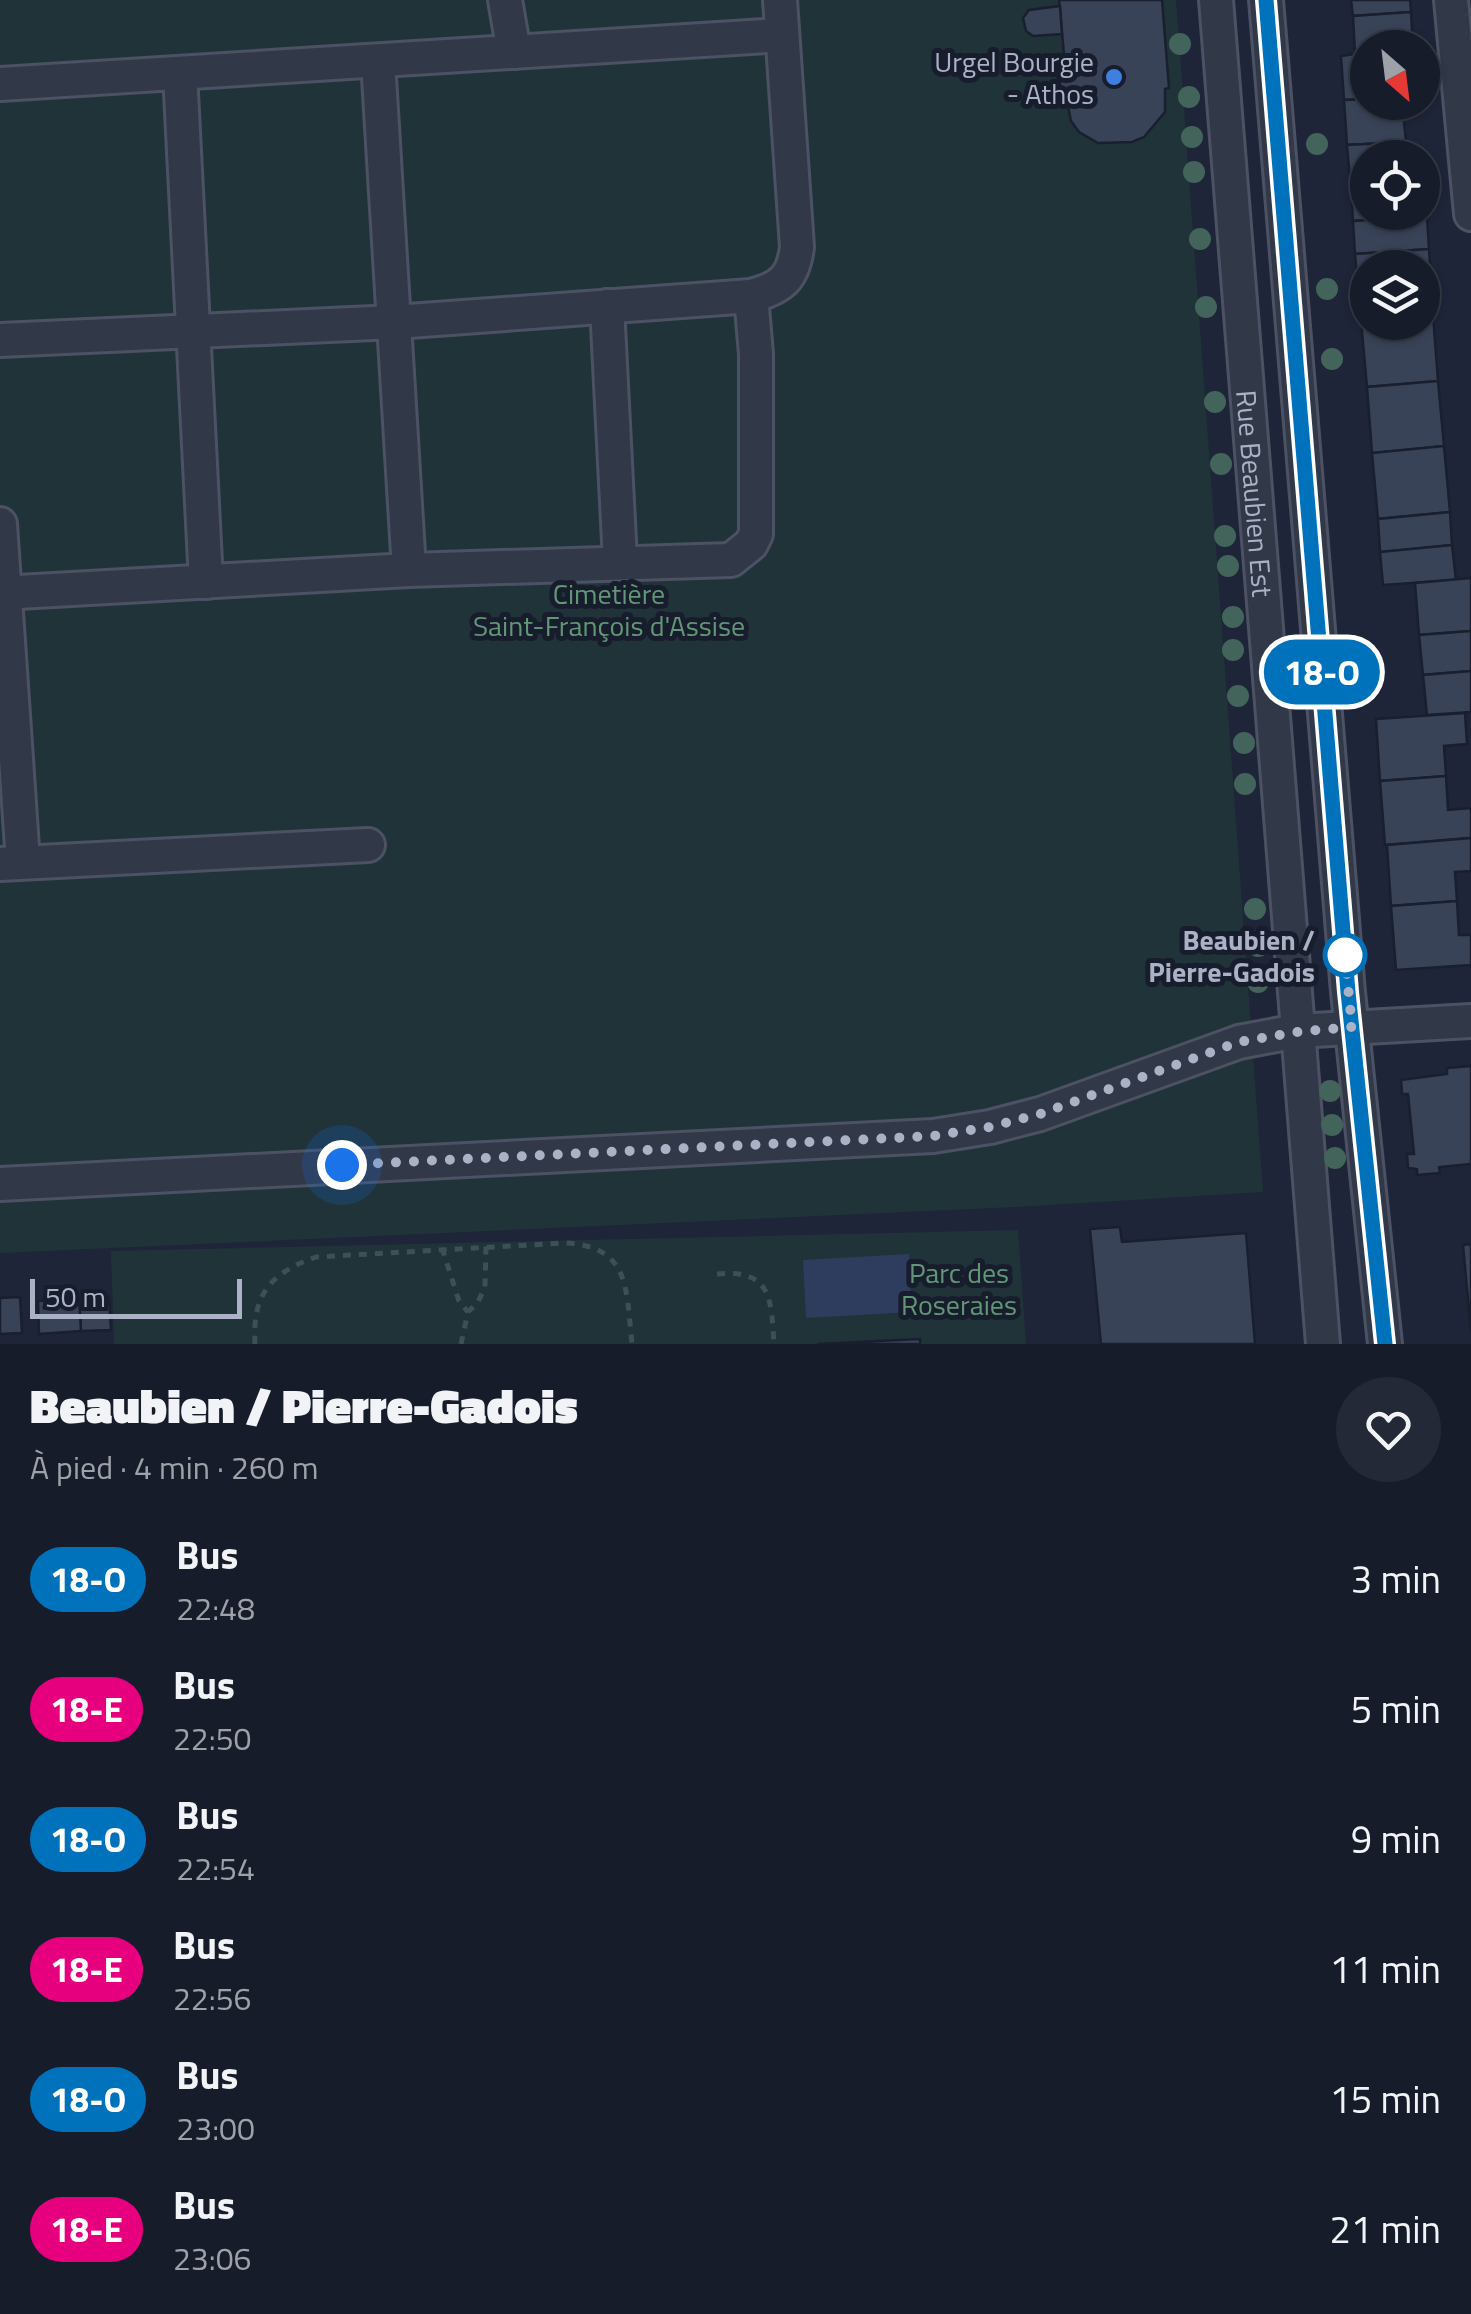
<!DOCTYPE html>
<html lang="fr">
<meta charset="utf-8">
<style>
:root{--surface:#161c2a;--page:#232936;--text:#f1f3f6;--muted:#9ea1a8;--line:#353a47}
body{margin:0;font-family:"Titillium Web",sans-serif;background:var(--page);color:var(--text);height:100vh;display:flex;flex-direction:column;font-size:38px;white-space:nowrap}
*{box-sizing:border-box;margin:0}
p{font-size:32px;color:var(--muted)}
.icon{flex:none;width:55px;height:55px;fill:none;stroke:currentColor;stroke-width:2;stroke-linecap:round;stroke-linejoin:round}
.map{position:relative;height:1344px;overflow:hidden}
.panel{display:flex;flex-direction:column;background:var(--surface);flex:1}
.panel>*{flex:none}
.badge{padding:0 20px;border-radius:32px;font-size:35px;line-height:65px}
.needle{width:65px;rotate:152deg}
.controls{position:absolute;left:1350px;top:30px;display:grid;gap:20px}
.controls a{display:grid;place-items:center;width:90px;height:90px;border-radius:50%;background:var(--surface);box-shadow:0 2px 8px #0004,0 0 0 2px var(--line);font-size:50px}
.scale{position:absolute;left:30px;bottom:25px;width:212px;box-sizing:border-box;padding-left:10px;border:5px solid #abb2c5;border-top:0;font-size:28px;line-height:35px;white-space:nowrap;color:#abb2c5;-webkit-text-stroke:8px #171d2c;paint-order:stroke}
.you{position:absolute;width:50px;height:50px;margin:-25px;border:8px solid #fff;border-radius:50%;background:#1a73e8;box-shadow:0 0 0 15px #1a73e833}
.map>.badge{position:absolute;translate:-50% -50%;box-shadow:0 0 0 5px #fff}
.round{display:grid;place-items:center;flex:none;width:105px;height:105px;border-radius:52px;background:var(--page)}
.head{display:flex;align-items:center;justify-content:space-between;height:170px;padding:0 30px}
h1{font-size:48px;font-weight:800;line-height:75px}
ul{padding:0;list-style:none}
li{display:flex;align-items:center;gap:30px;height:130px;padding:0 30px}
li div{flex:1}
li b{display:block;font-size:38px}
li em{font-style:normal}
li .badge{min-width:110px;font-weight:700;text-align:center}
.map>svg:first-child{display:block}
.green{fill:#203339}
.water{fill:#2e3c5e}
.building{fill:#394358;stroke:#191f2e;stroke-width:2.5}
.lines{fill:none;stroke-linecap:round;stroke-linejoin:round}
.minor-casing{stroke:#4c5263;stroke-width:38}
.path{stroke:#3d5056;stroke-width:5;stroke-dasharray:8 8;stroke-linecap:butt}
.minor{stroke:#313848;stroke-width:32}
.tree{fill:#43645a}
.line-casing{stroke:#fff;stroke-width:22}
.line{stroke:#0072bc;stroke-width:15}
.walk{stroke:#abb2c5;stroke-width:10;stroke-dasharray:0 18}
.shop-dot{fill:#3f7fe0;stroke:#171d2c;stroke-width:4}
.stop-dot{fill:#fff;stroke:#0072bc;stroke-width:5}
.labels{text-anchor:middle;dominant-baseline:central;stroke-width:10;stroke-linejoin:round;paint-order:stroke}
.poi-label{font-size:28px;fill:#abb2c5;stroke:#171d2c;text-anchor:end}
.street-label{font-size:28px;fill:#abb2c5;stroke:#171d2c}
.park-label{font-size:28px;fill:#619775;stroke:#171d2c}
.stop-label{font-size:28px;font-weight:bold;fill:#abb2c5;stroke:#171d2c;text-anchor:end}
</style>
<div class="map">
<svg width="1471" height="1344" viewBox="0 0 1471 1344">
<rect width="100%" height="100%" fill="#1e2538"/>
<g class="green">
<polygon points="0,0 1176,0 1263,1192 1015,1207 0,1253"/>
<polygon points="1018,1230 1026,1344 114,1344 111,1251"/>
</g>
<polygon class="water" points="909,1254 912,1312 806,1318 803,1260"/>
<g class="building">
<polygon points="1059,0 1162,0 1169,88 1165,89 1165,112 1144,137 1132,142 1098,143 1079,132 1071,121 1067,101 1061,101 1059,66 1065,65"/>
<polygon points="1351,0 1410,0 1411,12 1353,16"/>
<polygon points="1060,6 1062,34 1033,36 1026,31 1023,18 1029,10"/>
<polygon points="1411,12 1413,48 1368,48 1368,54 1355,54 1353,16"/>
<polygon points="1355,54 1368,54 1368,99 1344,100 1341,56"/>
<polygon points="1368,99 1368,102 1402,102 1406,142 1347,145 1344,100"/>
<polygon points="1406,142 1407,158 1368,158 1368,188 1351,189 1347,145"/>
<polygon points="1422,184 1427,217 1353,221 1351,189 1368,188 1368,212 1422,212"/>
<polygon points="1427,217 1429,249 1355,254 1353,221"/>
<polygon points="1429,249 1431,283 1422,283 1422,268 1368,268 1368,287 1358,288 1355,254"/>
<polygon points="1422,283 1431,283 1433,315 1422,316"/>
<polygon points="1368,287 1368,320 1361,321 1358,288"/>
<polygon points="1433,315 1438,381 1367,387 1361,321 1422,322 1422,316"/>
<polygon points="1438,381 1444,446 1372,453 1367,387"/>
<polygon points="1444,446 1450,512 1378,519 1372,453"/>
<polygon points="1450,512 1452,545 1380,552 1378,519"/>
<polygon points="1452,545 1456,580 1383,585 1380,552"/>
<polygon points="1471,578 1471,631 1419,635 1415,583"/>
<polygon points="1471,631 1471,671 1423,675 1419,635"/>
<polygon points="1471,671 1471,712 1427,715 1423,675"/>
<polygon points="1465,713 1467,744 1444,746 1446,776 1380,781 1376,719"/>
<polygon points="1446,776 1448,810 1471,808 1471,838 1385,845 1380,781"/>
<polygon points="1471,838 1471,871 1455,872 1457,901 1391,906 1387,845"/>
<polygon points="1457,901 1459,935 1471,935 1471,965 1396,970 1391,906"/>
<polygon points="1471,1066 1471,1164 1439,1167 1440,1173 1417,1175 1417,1169 1408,1168 1407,1154 1414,1154 1408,1094 1402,1094 1401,1080 1447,1074 1447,1068"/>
<polygon points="1120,1227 1122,1242 1246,1233 1255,1344 1101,1344 1090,1229"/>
<polygon points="1471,1244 1471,1332 1463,1245"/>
<polygon points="20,1297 22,1333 0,1334 0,1298"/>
<polygon points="109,1298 111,1330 81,1331 79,1299"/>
<polygon points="79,1299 81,1331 39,1334 38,1301"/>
<polygon points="920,1339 920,1344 817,1344"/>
</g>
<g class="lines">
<g class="minor-casing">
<g id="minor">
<polyline points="505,0 514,52"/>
<path id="s1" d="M1216 0 1323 1344"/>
<polyline points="1266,0 1348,992 1385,1344"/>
<polyline points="1451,0 1471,214"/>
<polyline points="378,61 409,570"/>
<polyline points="180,73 206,582"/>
<polyline points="0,84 782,35"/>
<polyline points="607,306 620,561"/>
<path d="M0 340 395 322 751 296C781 288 793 279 797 247L780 0"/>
<polyline points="0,524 23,862"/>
<polyline points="0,593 409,570 731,560 751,544 756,534 756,354 751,296"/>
<polyline points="0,864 368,845"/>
<polyline points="0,1184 933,1136 990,1127 1040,1114 1239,1042 1297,1031 1471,1021"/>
</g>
</g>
<g class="path">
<polyline points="442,1248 459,1301 468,1312"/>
<path d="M717 1274C772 1269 771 1299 774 1344"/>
<path d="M255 1344C252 1295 270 1273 316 1257L565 1243C631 1246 626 1290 632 1344"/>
<polyline points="461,1344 468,1312 478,1302 485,1287 486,1246"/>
</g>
<use href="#minor" class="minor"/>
</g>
<g class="tree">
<circle cx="1180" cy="44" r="11"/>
<circle cx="1189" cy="97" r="11"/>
<circle cx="1192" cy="137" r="11"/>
<circle cx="1317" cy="144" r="11"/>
<circle cx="1194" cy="172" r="11"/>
<circle cx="1200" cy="239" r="11"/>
<circle cx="1327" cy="289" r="11"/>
<circle cx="1206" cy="307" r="11"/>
<circle cx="1332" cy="359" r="11"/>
<circle cx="1215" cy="402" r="11"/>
<circle cx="1221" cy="464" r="11"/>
<circle cx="1225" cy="536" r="11"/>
<circle cx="1228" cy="566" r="11"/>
<circle cx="1233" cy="617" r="11"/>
<circle cx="1233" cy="650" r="11"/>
<circle cx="1238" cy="696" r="11"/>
<circle cx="1244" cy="743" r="11"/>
<circle cx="1245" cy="784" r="11"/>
<circle cx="1255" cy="909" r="11"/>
<circle cx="1258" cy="946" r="11"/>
<circle cx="1258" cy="982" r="11"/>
<circle cx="1330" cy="1091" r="11"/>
<circle cx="1332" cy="1125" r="11"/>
<circle cx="1335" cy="1158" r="11"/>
</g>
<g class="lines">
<g class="line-casing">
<polyline id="line" points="1266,0 1348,992 1385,1344"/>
</g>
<use href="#line" class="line"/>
<polyline class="walk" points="342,1165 933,1136 990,1127 1040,1114 1239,1042 1297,1032 1352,1027 1345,955"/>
</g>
<circle class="shop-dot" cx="1114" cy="77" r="10"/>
<circle class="stop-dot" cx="1345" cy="955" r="20"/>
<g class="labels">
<g class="poi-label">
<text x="1094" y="61">Urgel Bourgie<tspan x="1094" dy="32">- Athos</tspan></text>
</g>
<g class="street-label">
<text stroke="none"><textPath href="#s1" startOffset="495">Rue Beaubien Est</textPath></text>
</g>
<g class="park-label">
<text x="609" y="593">Cimetière<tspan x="609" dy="32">Saint-François d'Assise</tspan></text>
<text x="959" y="1272">Parc des<tspan x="959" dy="32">Roseraies</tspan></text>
</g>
<g class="stop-label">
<text x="1315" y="939">Beaubien /<tspan x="1315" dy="32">Pierre-Gadois</tspan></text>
</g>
</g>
</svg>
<div class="controls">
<a><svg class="needle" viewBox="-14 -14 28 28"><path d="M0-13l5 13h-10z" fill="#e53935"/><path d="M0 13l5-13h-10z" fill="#9ea1a8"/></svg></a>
<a><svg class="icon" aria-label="locate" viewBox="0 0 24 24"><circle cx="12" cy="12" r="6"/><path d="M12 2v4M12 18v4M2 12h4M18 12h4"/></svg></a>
<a><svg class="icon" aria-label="layers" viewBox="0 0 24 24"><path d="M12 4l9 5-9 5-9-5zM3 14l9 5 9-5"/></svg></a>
</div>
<div class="scale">50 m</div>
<div class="you" style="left:342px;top:1165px"></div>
<b class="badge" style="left:1322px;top:672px;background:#0072bc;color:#fff">18-O</b>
</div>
<section class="panel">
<div class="head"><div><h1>Beaubien / Pierre-Gadois</h1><p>À pied · 4 min · 260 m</p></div><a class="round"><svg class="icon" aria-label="heart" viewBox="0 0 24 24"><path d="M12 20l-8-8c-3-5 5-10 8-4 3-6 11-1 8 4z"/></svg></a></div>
<ul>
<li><span class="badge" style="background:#0072bc;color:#fff">18-O</span><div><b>Bus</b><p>22:48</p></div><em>3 min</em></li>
<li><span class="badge" style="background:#e6007e;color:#fff">18-E</span><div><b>Bus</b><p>22:50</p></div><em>5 min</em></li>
<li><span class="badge" style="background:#0072bc;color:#fff">18-O</span><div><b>Bus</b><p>22:54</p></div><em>9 min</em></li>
<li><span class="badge" style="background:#e6007e;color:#fff">18-E</span><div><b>Bus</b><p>22:56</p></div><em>11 min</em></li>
<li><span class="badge" style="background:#0072bc;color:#fff">18-O</span><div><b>Bus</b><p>23:00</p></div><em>15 min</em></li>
<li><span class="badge" style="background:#e6007e;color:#fff">18-E</span><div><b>Bus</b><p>23:06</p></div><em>21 min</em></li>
</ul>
</section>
